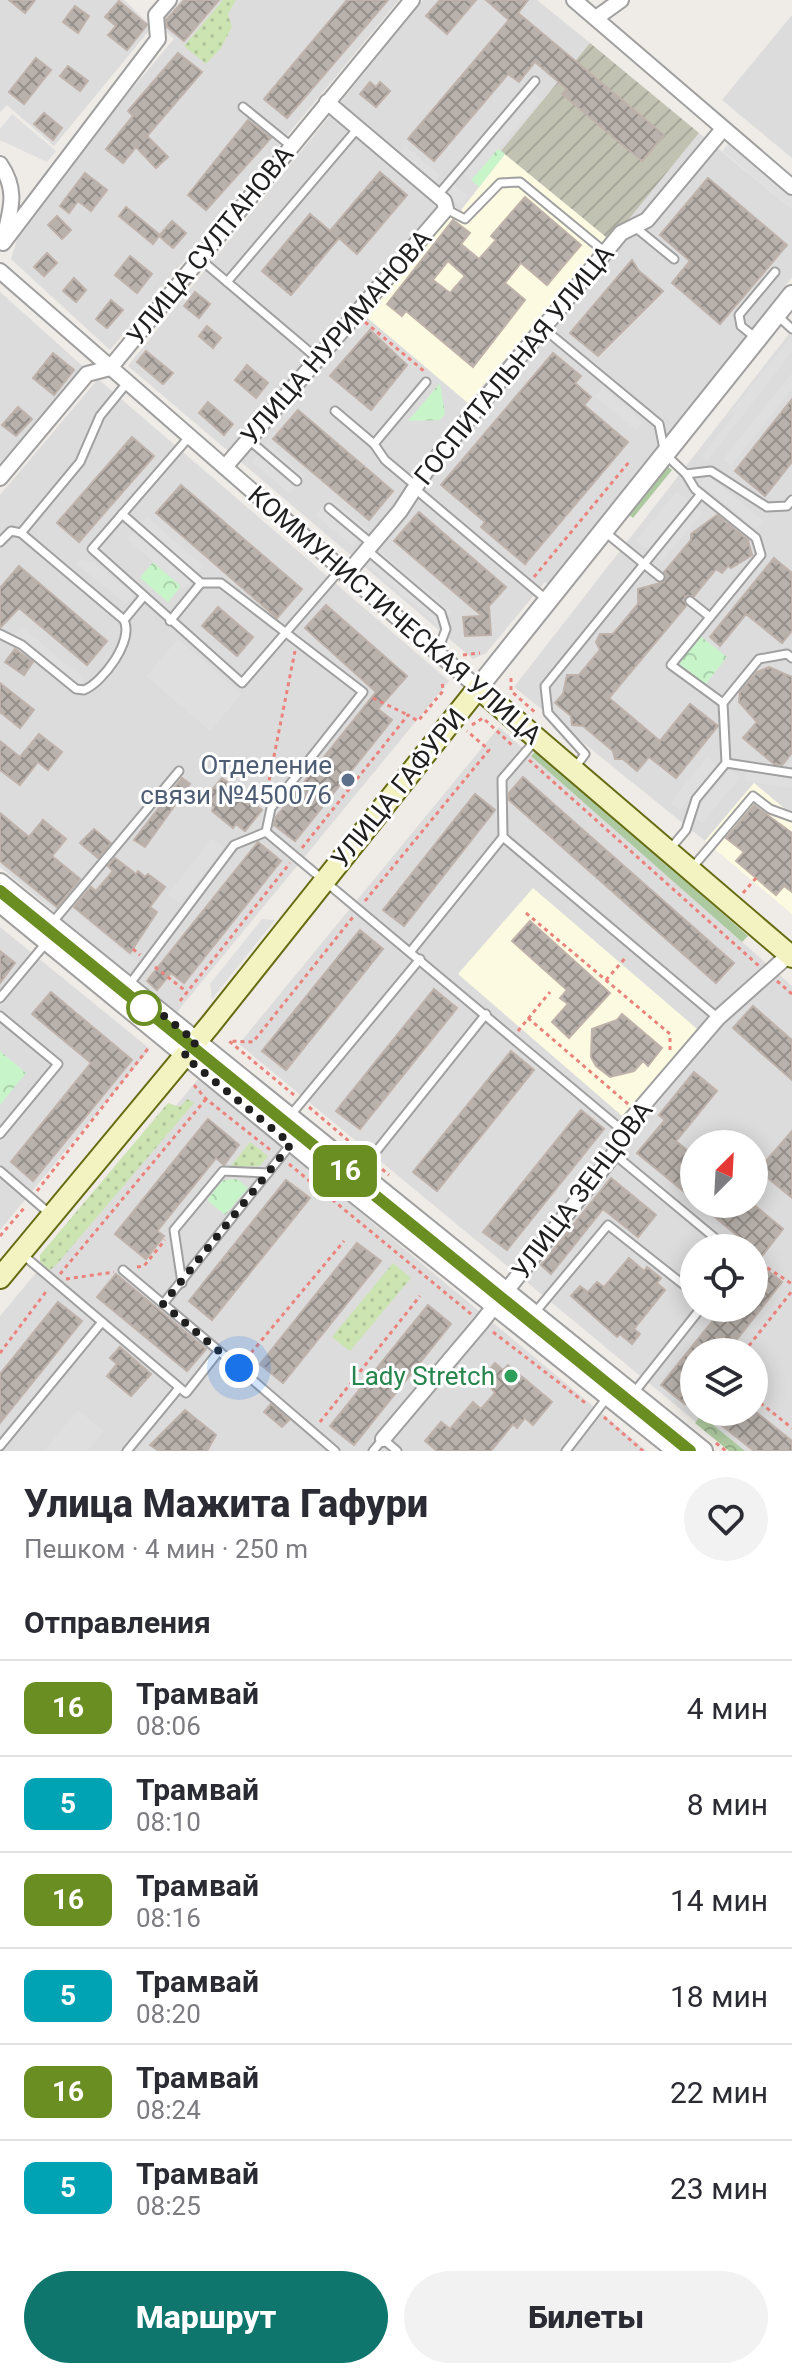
<!DOCTYPE html>
<html lang="ru">
<meta charset="utf-8">
<style>
:root{--surface:#fff;--page:#f2f2f3;--text:#2b2b33;--muted:#7c7c81;--line:#e1e1e2;--accent:#0f766e}
body{margin:0;font-family:Roboto,sans-serif;background:var(--page);color:var(--text);height:100vh;display:flex;flex-direction:column;font-size:30px;white-space:nowrap}
*{box-sizing:border-box;margin:0}
p{font-size:26px;color:var(--muted)}
.icon{flex:none;width:44px;height:44px;fill:none;stroke:currentColor;stroke-width:2;stroke-linecap:round;stroke-linejoin:round}
.map{position:relative;height:1451px;overflow:hidden}
.drawer{display:flex;flex-direction:column;background:var(--surface);flex:1}
.drawer>*{flex:none}
.badge{padding:0 16px;border-radius:12px;font-size:28px;line-height:52px}
.needle{width:52px;rotate:24deg}
.buttons{position:absolute;left:680px;top:1130px;display:grid;gap:16px}
.buttons a{display:grid;place-items:center;width:88px;height:88px;border-radius:50%;background:var(--surface);box-shadow:0 4px 20px #0003;font-size:40px}
.you{position:absolute;width:40px;height:40px;margin:-20px;border:6px solid #fff;border-radius:50%;background:#1a73e8;box-shadow:0 0 0 12px #1a73e833}
.map>.badge{position:absolute;translate:-50% -50%;box-shadow:0 0 0 4px #fff}
h2{padding:0 24px;font-size:30px;line-height:72px}
.round{display:grid;place-items:center;flex:none;width:84px;height:84px;border-radius:42px;background:var(--page)}
.overview{display:flex;align-items:center;justify-content:space-between;height:136px;padding:0 24px}
h1{font-size:38px;font-weight:800;line-height:60px}
.action{display:flex;gap:16px;margin-top:auto;padding:16px 24px}
.action a{flex:1;height:92px;border-radius:48px;background:var(--accent);color:#fff;font-size:32px;font-weight:800;line-height:92px;text-align:center}
.action a+a{background:var(--page);color:var(--text)}
ul{padding:0;list-style:none}
li{display:flex;align-items:center;gap:24px;height:96px;padding:0 24px;border-top:2px solid var(--line)}
li div{flex:1}
li b{display:block;font-size:30px}
li em{font-style:normal}
li .badge{min-width:88px;font-weight:700;text-align:center}
.map>svg:first-child{display:block}
.residential{fill:#dddcdc;fill-rule:evenodd}
.education{fill:#fcfbe2}
.construction{fill:url(#construction-furrows)}
.grass{fill:url(#grass-dots)}
.forest{fill:url(#forest-crowns)}
.park{fill:url(#park-crowns)}
.parking{fill:#dfdfdf}
.building{fill:url(#building-cross-hatch);stroke:#bfb2aa;stroke-width:2;fill-rule:evenodd}
.lines{fill:none;stroke-linecap:round;stroke-linejoin:round}
.service-casing{stroke:#a0a0a0;stroke-width:11}
.minor-casing{stroke:#a0a0a0;stroke-width:18}
.tertiary-casing{stroke:#a0a0a0;stroke-width:22}
.secondary-casing{stroke:#656b11;stroke-width:24}
.path{stroke:#eb827b;stroke-width:3;stroke-dasharray:4 4;stroke-linecap:butt}
.service{stroke:#fff;stroke-width:7}
.minor{stroke:#fff;stroke-width:14}
.tertiary{stroke:#fff;stroke-width:18}
.secondary{stroke:#f2f3c0;stroke-width:20}
.tram{stroke:#6d6d6d;stroke-width:2}
.line-casing{stroke:#fff;stroke-width:18}
.line{stroke:#6b8e23;stroke-width:12}
.walk{stroke:#1f1f1f;stroke-width:8;stroke-dasharray:0 14.4}
.service-dot{fill:#5c6f8a;stroke:#fff;stroke-width:3}
.stop-dot{fill:#fff;stroke:#6b8e23;stroke-width:4}
.leisure-dot{fill:#2e9e5b;stroke:#fff;stroke-width:3}
.labels{text-anchor:middle;dominant-baseline:central;stroke-width:6;stroke-linejoin:round;paint-order:stroke}
.street-label{font-size:26px;fill:#1f1f1f;stroke:#fff}
.service-label{font-size:26px;fill:#4e5e75;stroke:#fff;text-anchor:end}
.leisure-label{font-size:26px;fill:#27864d;stroke:#fff;text-anchor:end}
</style>
<div class="map">
<svg width="792" height="1451" viewBox="0 0 792 1451">
<defs>
<pattern id="construction-furrows" width="10" height="10" patternUnits="userSpaceOnUse" patternTransform="scale(2)"><rect width="10" height="10" fill="#c2c2b3"/><path d="M-1 1l2-2M0 10L10 0M9 11l2-2" fill="none" stroke="#a6a69a"/></pattern>
<pattern id="grass-dots" width="8" height="8" patternUnits="userSpaceOnUse" patternTransform="scale(2)"><rect width="8" height="8" fill="#cce3b2"/><path d="M2 2h.1M6 6h.1" fill="none" stroke="#afc299" stroke-width="1.8" stroke-linecap="round"/></pattern>
<pattern id="forest-crowns" width="20" height="18" patternUnits="userSpaceOnUse" patternTransform="scale(2)"><rect width="20" height="18" fill="#adc99f"/><path d="M2 6a3 3 0 1 1 6 0M12 15a3 3 0 1 1 6 0" fill="none" stroke="#94ac88"/></pattern>
<pattern id="park-crowns" width="20" height="18" patternUnits="userSpaceOnUse" patternTransform="scale(2)"><rect width="20" height="18" fill="#c8f4ca"/><path d="M2 6a3 3 0 1 1 6 0M12 15a3 3 0 1 1 6 0" fill="none" stroke="#abd1ad"/></pattern>
<pattern id="building-cross-hatch" width="8" height="8" patternUnits="userSpaceOnUse" patternTransform="scale(2)"><rect width="8" height="8" fill="#b8b1ac"/><path d="M0 0l8 8M0 8l8-8" fill="none" stroke="#958f8b"/></pattern>
</defs>
<rect width="100%" height="100%" fill="#efebe6"/>
<g class="residential">
<polygon points="0,0 124,0 152,27 54,146 7,105 0,112"/>
<polygon points="181,0 399,0 110,350 11,259 17,240 116,108 174,39 159,25"/>
<polygon points="423,0 537,0 590,43 501,151 505,154 460,211 455,208 364,315 468,402 607,238 611,240 699,133 792,209 792,277 550,585 545,582 486,653 473,659 128,366"/>
<polygon points="792,15 792,158 722,100"/>
<polygon points="0,292 87,370 0,473"/>
<polygon points="792,330 792,815 754,783 705,841 514,687"/>
<polygon points="98,379 449,681 177,1012 0,867 0,495"/>
<path d="M499 727 792 986V1451H731L239 1044ZM694 1144H754V1204H694ZM694 1248H754V1308H694ZM694 1352H754V1412H694Z"/>
<polygon points="0,927 150,1049 0,1230"/>
<polygon points="199,1078 647,1451 0,1451 0,1316"/>
</g>
<g class="education">
<polygon points="505,154 607,238 468,403 364,315 455,207 461,211"/>
<polygon points="754,783 792,815 792,914 705,841"/>
<polygon points="533,888 703,1034 628,1121 458,974"/>
</g>
<polygon class="construction" points="590,43 699,133 611,241 501,151"/>
<g class="grass">
<polygon points="223,0 236,0 228,14 232,27 221,48 206,64 184,46"/>
<polygon points="187,1099 194,1103 57,1264 50,1270 40,1262 40,1255 168,1103 180,1107"/>
<polygon points="250,1142 268,1156 260,1166 230,1167"/>
<polygon points="393,1263 411,1278 350,1351 332,1337"/>
</g>
<g class="forest">
<polygon points="666,465 672,470 633,518 627,513"/>
<polygon points="537,749 748,936 742,942 531,756"/>
<polygon points="701,1415 745,1451 729,1451 695,1423"/>
</g>
<g class="park">
<polygon points="498,149 505,154 479,187 471,180"/>
<polygon points="440,383 445,414 440,420 408,421"/>
<polygon points="153,562 181,586 168,602 140,578"/>
<polygon points="699,635 727,657 705,685 678,663"/>
<polygon points="0,1051 26,1073 0,1105"/>
<polygon points="237,1179 248,1188 225,1215 207,1200 223,1180"/>
</g>
<g class="parking">
<polygon points="533,93 540,100 471,180 464,174"/>
<polygon points="12,114 56,151 47,162 0,140 0,129"/>
<polygon points="729,143 792,194 792,209 722,151"/>
<polygon points="405,145 440,175 433,185 397,155"/>
<polygon points="453,184 468,196 460,206 445,193"/>
<polygon points="791,337 792,352 707,461 701,456 734,415 731,411"/>
<polygon points="792,373 792,389 731,466 723,459"/>
<polygon points="603,387 644,422 637,431 595,396"/>
<polygon points="267,444 305,476 290,494 252,462"/>
<polygon points="707,475 763,520 756,529 700,484"/>
<polygon points="677,491 703,513 661,562 636,540"/>
<polygon points="330,497 367,528 352,546 315,515"/>
<polygon points="147,517 204,566 184,589 127,539"/>
<polygon points="380,551 452,611 439,626 367,565"/>
<polygon points="80,560 94,562 134,595 126,604 75,563"/>
<polygon points="22,627 84,679 77,688 15,635"/>
<polygon points="178,639 242,694 210,731 146,676"/>
<polygon points="707,757 717,765 680,811 670,803"/>
<polygon points="792,761 792,788 744,781 749,764 784,770"/>
<polygon points="730,769 740,778 702,823 692,815"/>
<polygon points="212,838 224,847 180,904 168,894"/>
<polygon points="71,908 137,962 126,975 60,921"/>
<polygon points="262,919 275,920 212,999 210,984"/>
<polygon points="78,1410 104,1431 88,1451 44,1451"/>
</g>
<g class="building">
<polygon points="9,0 35,0 25,13"/>
<polygon points="184,0 219,0 184,41 167,27 166,20"/>
<polygon points="347,0 388,0 287,118 264,99"/>
<polygon points="440,0 476,0 447,34 426,16"/>
<polygon points="486,0 528,0 518,13 664,135 642,161 562,94 567,89 535,62 519,82 508,74 434,161 408,139 509,20"/>
<polygon points="119,1 147,25 127,50 108,35 116,26 105,17"/>
<polygon points="75,6 89,16 78,33 63,22"/>
<polygon points="178,53 202,72 147,136 168,157 156,168 136,147 123,163 106,149 133,116 128,111"/>
<polygon points="36,58 51,70 24,104 9,92"/>
<polygon points="68,66 88,81 80,91 60,76"/>
<polygon points="370,82 376,87 380,82 390,91 376,107 360,94"/>
<polygon points="44,113 62,128 53,140 34,124"/>
<polygon points="248,120 271,138 206,210 188,195"/>
<polygon points="380,172 407,195 357,254 339,238 291,295 262,271 310,214 330,231"/>
<polygon points="85,173 107,190 91,211 78,201 69,213 60,206"/>
<polygon points="708,178 787,245 720,324 672,283 690,261 660,235"/>
<path d="M525 197 581 245 547 285 521 263 505 283 525 300 473 367 406 311 402 316 387 304 453 220 470 233 461 244 479 259 496 240 491 236ZM448 261 465 276 450 293 433 280Z"/>
<polygon points="126,207 160,235 172,221 186,233 173,248 159,236 153,244 119,216"/>
<polygon points="57,216 71,230 62,239 48,225"/>
<polygon points="47,253 57,263 44,276 34,267"/>
<polygon points="130,256 152,274 137,293 115,275"/>
<polygon points="632,260 639,271 663,291 598,356 570,333"/>
<polygon points="74,278 86,290 76,302 63,291"/>
<polygon points="195,292 210,304 199,318 184,306"/>
<polygon points="111,300 123,310 107,328 96,319"/>
<polygon points="207,326 221,338 213,348 199,336"/>
<polygon points="370,330 407,365 371,410 330,376"/>
<polygon points="146,351 173,373 163,384 137,362"/>
<polygon points="53,353 74,370 54,395 33,378"/>
<polygon points="553,353 581,376 575,383 591,397 584,405 628,442 525,564 481,527 485,522 441,485"/>
<polygon points="247,365 268,383 256,398 235,380"/>
<polygon points="792,399 792,462 765,496 735,471"/>
<polygon points="208,402 233,424 224,435 199,413"/>
<polygon points="18,407 32,419 16,436 2,425"/>
<polygon points="298,410 393,491 369,520 273,439"/>
<polygon points="132,437 154,456 79,542 57,523"/>
<polygon points="181,485 302,589 277,618 156,513"/>
<polygon points="419,512 506,587 489,606 491,635 465,636 463,617 482,616 394,541"/>
<polygon points="717,515 748,540 752,555 731,568 728,566 722,573 716,569 694,596 685,596 686,606 609,698 660,741 690,704 718,726 676,778 649,757 637,771 623,759 615,759 613,751 583,726 572,725 571,716 555,703 563,694 567,675 579,675 600,650 596,642 600,634 613,634 638,604 638,589 664,582 664,572 691,540 691,534"/>
<polygon points="774,558 792,573 792,631 782,643 746,614 720,646 710,637"/>
<polygon points="19,566 107,641 87,665 19,608 0,628 0,588"/>
<polygon points="326,605 407,676 378,709 392,720 295,841 274,825 276,817 376,692 305,628"/>
<polygon points="218,607 253,637 237,656 202,626"/>
<polygon points="15,649 33,662 24,675 5,662"/>
<polygon points="769,667 792,677 792,753 782,765 774,764 743,738 757,722 739,702 740,692 757,672"/>
<polygon points="0,683 34,710 20,728 0,712"/>
<polygon points="39,734 62,752 48,770 38,762 20,785 0,770 0,741 20,757"/>
<polygon points="523,777 734,963 716,983 509,800 509,793"/>
<polygon points="182,778 190,784 145,847 134,840"/>
<polygon points="222,778 262,810 245,831 236,824 233,828 212,811 214,807 204,799"/>
<polygon points="475,794 495,810 404,926 383,910"/>
<polygon points="754,805 792,833 792,892 784,886 776,895 736,861 744,852 726,838"/>
<polygon points="0,813 29,837 43,820 66,839 52,856 80,879 57,907 0,861"/>
<polygon points="94,829 111,843 98,858 80,843"/>
<polygon points="258,842 281,861 184,983 171,973 157,990 147,981"/>
<polygon points="115,858 136,874 138,871 145,877 148,874 165,887 150,907 157,912 130,953 74,907 91,887 96,891 113,871 108,866"/>
<polygon points="530,921 610,993 569,1038 552,1022 568,1004 560,998 567,990 512,941"/>
<polygon points="360,930 383,949 286,1070 262,1051"/>
<polygon points="0,951 15,963 0,983"/>
<polygon points="434,989 457,1008 360,1129 336,1111"/>
<polygon points="51,992 132,1060 33,1181 11,1162 91,1063 32,1014"/>
<polygon points="753,1006 792,1040 792,1080 733,1028"/>
<polygon points="622,1014 662,1048 648,1066 643,1061 634,1071 610,1077 596,1066 591,1057 592,1029 617,1020"/>
<polygon points="511,1051 534,1070 437,1191 413,1172"/>
<polygon points="694,1072 717,1091 676,1141 694,1156 694,1200 637,1153 665,1120 659,1115"/>
<polygon points="581,1110 604,1129 507,1250 483,1232"/>
<polygon points="208,1119 239,1145 224,1165 216,1158 157,1231 164,1236 146,1259 115,1234"/>
<polygon points="792,1131 792,1198 758,1170"/>
<polygon points="611,1178 656,1215 638,1237 603,1209 551,1274 541,1265"/>
<polygon points="286,1180 310,1198 212,1320 189,1301"/>
<polygon points="699,1204 753,1204 783,1229 762,1256"/>
<polygon points="357,1243 381,1261 283,1383 260,1364"/>
<polygon points="629,1258 644,1271 647,1267 661,1278 657,1283 665,1290 634,1329 640,1334 632,1344 620,1334 617,1337 571,1296 580,1286 588,1292 597,1282 604,1287"/>
<polygon points="759,1264 782,1282 727,1352 694,1352 694,1393 685,1404 661,1385 723,1308 754,1308 754,1270"/>
<polygon points="116,1274 206,1349 187,1371 97,1297"/>
<polygon points="58,1302 82,1321 0,1423 0,1374"/>
<polygon points="428,1305 451,1324 354,1445 330,1426"/>
<polygon points="120,1347 151,1374 131,1396 107,1376 117,1364 110,1358"/>
<polygon points="495,1363 503,1370 508,1365 552,1402 533,1425 525,1418 517,1428 513,1424 491,1451 437,1451 425,1441 441,1422 450,1429 473,1402 481,1409 495,1393 483,1377"/>
<polygon points="271,1404 289,1420 282,1427 264,1412"/>
<polygon points="185,1410 216,1435 207,1451 159,1451 150,1445"/>
<polygon points="705,1412 756,1412 792,1441 792,1451 754,1451"/>
</g>
<g class="lines">
<g class="service-casing">
<g id="service">
<polyline points="243,107 291,146"/>
<polyline points="438,195 535,81"/>
<polyline points="446,209 465,219 500,183 520,182 605,252"/>
<polyline points="635,227 674,259"/>
<polyline points="200,259 318,359"/>
<polyline points="227,282 358,128"/>
<polyline points="778,316 792,329"/>
<polyline points="543,328 659,424 665,454 686,474 711,471 767,507 787,506 792,500"/>
<polyline points="756,338 741,326 739,315 775,272"/>
<polyline points="335,411 374,444 426,382"/>
<polyline points="190,436 92,549 242,683 340,570"/>
<polyline points="249,440 297,481"/>
<polyline points="374,444 385,460 416,486"/>
<polyline points="686,474 695,489 756,538 761,555 671,665 723,703"/>
<polyline points="414,488 547,600"/>
<polyline points="329,508 372,544"/>
<polyline points="122,514 201,583 221,583 363,692 271,808 266,832 622,1130"/>
<polyline points="21,533 80,462 100,416 127,383"/>
<path d="M0 542 11 531 21 533 124 620C134 641 103 682 84 690L76 689 22 645 0 634"/>
<polyline points="367,550 441,613 446,629 437,653"/>
<polyline points="660,577 644,564 701,494"/>
<polyline points="690,601 710,617"/>
<polyline points="124,620 144,596"/>
<polyline points="170,621 201,583"/>
<polyline points="726,763 792,773"/>
<polyline points="574,769 585,754 548,713 545,686 644,564 605,532"/>
<polyline points="503,837 718,1018"/>
<polyline points="670,849 686,830 696,799 726,763 723,703 759,659 787,654 792,658"/>
<polyline points="692,868 753,796 770,809 792,817"/>
<polyline points="52,923 179,771"/>
<polyline points="411,951 503,837 502,779 534,742"/>
<polyline points="129,985 234,845 266,832"/>
<polyline points="0,998 46,943"/>
<polyline points="0,1016 58,1064 0,1134"/>
<polyline points="289,1117 420,959"/>
<polyline points="614,1154 727,1248"/>
<polyline points="0,1171 50,1214"/>
<polyline points="346,1189 486,1014"/>
<polyline points="22,1254 186,1393 219,1351 123,1270"/>
<polyline points="182,1283 174,1230 223,1171 268,1173"/>
<polyline points="163,1304 291,1144"/>
<polyline points="522,1328 608,1225 694,1293"/>
<polyline points="219,1351 335,1451"/>
<polyline points="621,1409 701,1308"/>
<polyline points="0,1446 102,1322"/>
<polyline points="127,1451 179,1388"/>
<polyline points="373,1451 383,1439 397,1451"/>
<polyline points="566,1451 606,1399"/>
</g>
</g>
<g class="minor-casing">
<g id="minor">
<polyline points="574,0 792,187"/>
<polyline points="596,18 621,0"/>
<path d="M0 164C18 190 11 209 4 238"/>
<polyline points="3,243 158,39 156,15 169,0"/>
<polyline points="0,271 478,688"/>
<polyline points="225,467 446,209 444,201 327,102"/>
<polyline points="0,478 87,374 110,368 412,0"/>
<polyline points="346,575 400,511 426,471 621,233 647,220 723,129"/>
<polyline points="0,905 346,1189 674,1451"/>
<polyline points="383,1439 481,1323 614,1154 622,1130 718,1018 792,952"/>
</g>
</g>
<g class="tertiary-casing">
<g id="tertiary">
<polyline points="478,688 792,295"/>
<polyline points="0,883 703,1451"/>
</g>
</g>
<g class="secondary-casing">
<polyline id="secondary" points="0,1278 210,1025 478,688 792,957"/>
</g>
<g class="path">
<polyline points="365,322 424,371"/>
<polyline points="534,577 629,462"/>
<polyline points="463,655 480,653"/>
<polyline points="511,678 511,691 537,714"/>
<polyline points="373,698 408,715"/>
<polyline points="472,725 483,718 514,747"/>
<polyline points="529,760 759,966"/>
<polyline points="266,796 295,651"/>
<polyline points="302,848 408,715 418,721 443,691 442,680"/>
<polyline points="743,893 756,878"/>
<polyline points="365,901 489,750 467,731"/>
<polyline points="526,913 670,1034 670,1052"/>
<polyline points="133,949 140,955"/>
<polyline points="155,967 187,992"/>
<polyline points="606,980 627,956"/>
<polyline points="777,981 792,994"/>
<polyline points="180,1001 290,863"/>
<polyline points="528,1018 628,1104"/>
<polyline points="518,1031 550,992"/>
<polyline points="194,1085 206,1099 273,1152"/>
<polyline points="294,1095 229,1041 253,1042 353,917"/>
<polyline points="309,1107 364,1154"/>
<polyline points="289,1164 471,1314"/>
<polyline points="376,1164 389,1175"/>
<polyline points="37,1191 150,1046"/>
<polyline points="0,1236 25,1207"/>
<polyline points="754,1259 792,1284"/>
<polyline points="137,1267 144,1266 165,1240"/>
<polyline points="60,1274 206,1099"/>
<polyline points="66,1279 114,1272"/>
<polyline points="493,1332 588,1405"/>
<polyline points="744,1352 792,1291"/>
<polyline points="0,1353 48,1289"/>
<polyline points="246,1359 344,1241"/>
<polyline points="754,1398 792,1428"/>
<polyline points="604,1417 643,1451"/>
<polyline points="320,1422 420,1296"/>
<polyline points="716,1443 726,1451"/>
</g>
<use href="#service" class="service"/>
<use href="#minor" class="minor"/>
<use href="#tertiary" class="tertiary"/>
<use href="#secondary" class="secondary"/>
<polyline class="tram" points="0,891 690,1451"/>
</g>
<g class="lines">
<g class="line-casing">
<polyline id="line" points="0,891 690,1451"/>
</g>
<use href="#line" class="line"/>
<polyline class="walk" points="144,1008 147,1002 196,1042 184,1056 291,1144 163,1304 239,1368"/>
</g>
<circle class="service-dot" cx="348" cy="780" r="8"/>
<circle class="stop-dot" cx="144" cy="1008" r="16"/>
<circle class="leisure-dot" cx="511" cy="1376" r="8"/>
<g class="labels">
<g class="street-label">
<text transform="translate(210 245) rotate(-51)">УЛИЦА СУЛТАНОВА</text>
<text transform="translate(336 337) rotate(-49)">УЛИЦА НУРИМАНОВА</text>
<text transform="translate(514 365) rotate(-51)">ГОСПИТАЛЬНАЯ УЛИЦА</text>
<text transform="translate(395 615) rotate(41)">КОММУНИСТИЧЕСКАЯ УЛИЦА</text>
<text transform="translate(398 788) rotate(-51)">УЛИЦА ГАФУРИ</text>
<text transform="translate(582 1190) rotate(-53)">УЛИЦА ЗЕНЦОВА</text>
</g>
<g class="service-label">
<text x="332" y="765">Отделение<tspan x="332" dy="30">связи №450076</tspan></text>
</g>
<g class="leisure-label">
<text x="495" y="1376">Lady Stretch</text>
</g>
</g>
</svg>
<div class="buttons">
<a><svg class="needle" viewBox="-14 -14 28 28"><path d="M0-13l5 13h-10z" fill="#e53935"/><path d="M0 13l5-13h-10z" fill="#7c7c81"/></svg></a>
<a><svg class="icon" aria-label="locate" viewBox="0 0 24 24"><circle cx="12" cy="12" r="6"/><path d="M12 2v4M12 18v4M2 12h4M18 12h4"/></svg></a>
<a><svg class="icon" aria-label="layers" viewBox="0 0 24 24"><path d="M12 4l9 5-9 5-9-5zM3 14l9 5 9-5"/></svg></a>
</div>
<div class="you" style="left:239px;top:1368px"></div>
<b class="badge" style="left:345px;top:1171px;background:#6b8e23;color:#fff">16</b>
</div>
<section class="drawer">
<div class="overview"><div><h1>Улица Мажита Гафури</h1><p>Пешком · 4 мин · 250 m</p></div><a class="round"><svg class="icon" aria-label="heart" viewBox="0 0 24 24"><path d="M12 20l-8-8c-3-5 5-10 8-4 3-6 11-1 8 4z"/></svg></a></div>
<h2>Отправления</h2>
<ul>
<li><span class="badge" style="background:#6b8e23;color:#fff">16</span><div><b>Трамвай</b><p>08:06</p></div><em>4 мин</em></li>
<li><span class="badge" style="background:#00a3b4;color:#fff">5</span><div><b>Трамвай</b><p>08:10</p></div><em>8 мин</em></li>
<li><span class="badge" style="background:#6b8e23;color:#fff">16</span><div><b>Трамвай</b><p>08:16</p></div><em>14 мин</em></li>
<li><span class="badge" style="background:#00a3b4;color:#fff">5</span><div><b>Трамвай</b><p>08:20</p></div><em>18 мин</em></li>
<li><span class="badge" style="background:#6b8e23;color:#fff">16</span><div><b>Трамвай</b><p>08:24</p></div><em>22 мин</em></li>
<li><span class="badge" style="background:#00a3b4;color:#fff">5</span><div><b>Трамвай</b><p>08:25</p></div><em>23 мин</em></li>
</ul>
<div class="action"><a>Маршрут</a><a>Билеты</a></div>
</section>
